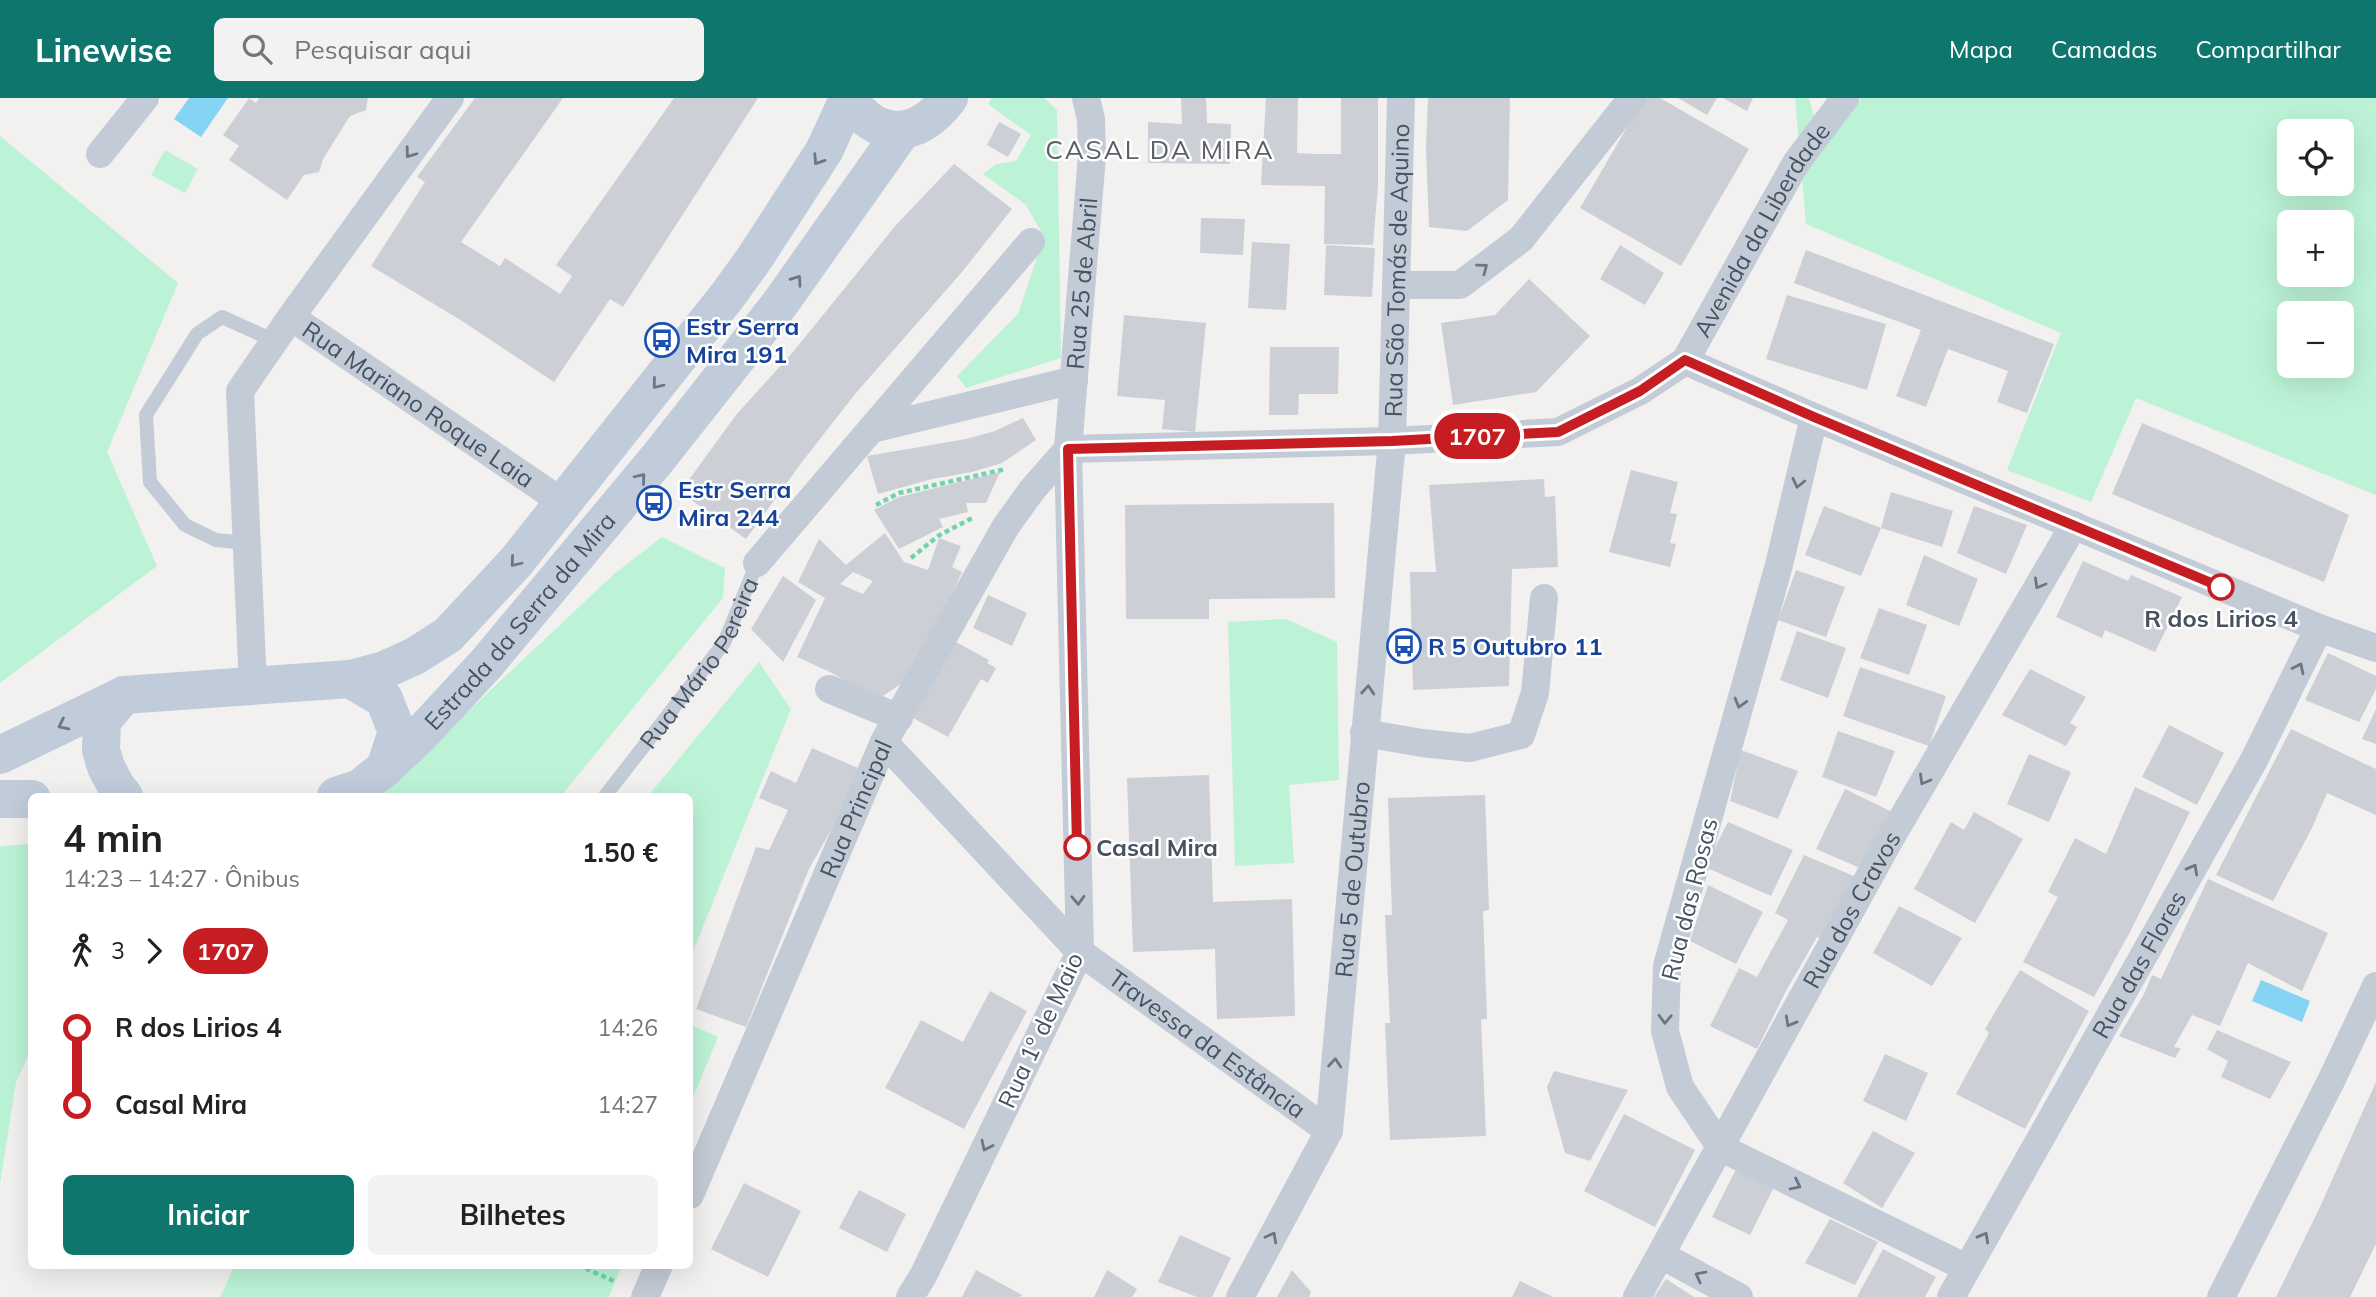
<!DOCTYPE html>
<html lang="pt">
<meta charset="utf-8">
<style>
:root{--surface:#fff;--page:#f2f2f2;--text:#222;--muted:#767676;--accent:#0f766e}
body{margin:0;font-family:Mulish,sans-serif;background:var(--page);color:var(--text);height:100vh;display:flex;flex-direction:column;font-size:26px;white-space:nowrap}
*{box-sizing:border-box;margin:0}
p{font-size:23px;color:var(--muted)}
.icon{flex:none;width:38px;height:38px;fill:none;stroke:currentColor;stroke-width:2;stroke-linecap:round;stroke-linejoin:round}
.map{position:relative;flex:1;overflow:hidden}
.sheet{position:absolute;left:28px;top:695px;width:665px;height:476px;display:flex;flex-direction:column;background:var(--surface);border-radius:10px;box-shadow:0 7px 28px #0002}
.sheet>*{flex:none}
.badge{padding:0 14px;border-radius:23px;font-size:24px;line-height:46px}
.fabs{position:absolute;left:2277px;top:21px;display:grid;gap:14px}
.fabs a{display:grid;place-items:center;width:77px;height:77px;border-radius:10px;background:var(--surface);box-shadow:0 7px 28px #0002;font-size:35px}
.map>.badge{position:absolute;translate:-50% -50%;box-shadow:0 0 0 4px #fff}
.legs{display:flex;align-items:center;gap:10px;height:77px;padding:0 35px;font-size:23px}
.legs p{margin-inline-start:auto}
.headline{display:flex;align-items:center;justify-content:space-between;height:119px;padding:0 35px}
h1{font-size:38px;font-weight:700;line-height:52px}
.primary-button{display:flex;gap:14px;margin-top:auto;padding:14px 35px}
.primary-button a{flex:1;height:80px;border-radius:10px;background:var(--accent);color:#fff;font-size:28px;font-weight:700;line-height:80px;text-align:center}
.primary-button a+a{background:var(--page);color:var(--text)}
ul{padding:0 35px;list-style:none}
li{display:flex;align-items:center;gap:24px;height:77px;font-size:26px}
li i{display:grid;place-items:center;width:10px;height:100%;margin:0 9px;background:currentColor}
li i::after{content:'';width:18px;height:18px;margin:-9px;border:5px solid;border-radius:50%;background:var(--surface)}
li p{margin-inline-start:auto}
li:first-child i{background:linear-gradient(#0000 50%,currentColor 0)}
li:last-child i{background:linear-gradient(currentColor 50%,#0000 0)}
header{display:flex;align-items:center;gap:42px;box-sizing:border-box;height:98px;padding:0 35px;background:var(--accent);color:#fff}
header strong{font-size:33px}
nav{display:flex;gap:38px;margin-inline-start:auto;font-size:24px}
.search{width:490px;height:63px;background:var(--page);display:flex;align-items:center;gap:18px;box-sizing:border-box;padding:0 24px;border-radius:10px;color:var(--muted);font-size:26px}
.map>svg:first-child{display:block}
.green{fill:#bcf3d6;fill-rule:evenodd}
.water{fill:#85d4f4}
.building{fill:#cccfd6;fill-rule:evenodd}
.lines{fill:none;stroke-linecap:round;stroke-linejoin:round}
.path{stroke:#70d5ab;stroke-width:4.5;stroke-dasharray:5 3.5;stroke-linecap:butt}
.lane{stroke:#c3cbd6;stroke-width:14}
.street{stroke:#c3cbd6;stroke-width:28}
.secondary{stroke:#c1ccdb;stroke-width:38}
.oneway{stroke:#6c7683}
.oneway2{stroke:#6b7785}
.line-1-casing{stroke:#fff;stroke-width:16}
.line-1{stroke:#c61d23;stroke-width:10}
.stop-1-dot{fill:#fff;stroke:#c61d23;stroke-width:3.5}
.labels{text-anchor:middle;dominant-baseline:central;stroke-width:5;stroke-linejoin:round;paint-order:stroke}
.street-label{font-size:24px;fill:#465260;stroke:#fff}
.transit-label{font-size:24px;font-weight:bold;fill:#164399;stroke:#fff;text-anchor:start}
.stop-label{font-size:24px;font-weight:bold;fill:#465260;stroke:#fff}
.neighbourhood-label{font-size:26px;letter-spacing:2px;fill:#5c6066;stroke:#fff}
</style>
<header>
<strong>Linewise</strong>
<div class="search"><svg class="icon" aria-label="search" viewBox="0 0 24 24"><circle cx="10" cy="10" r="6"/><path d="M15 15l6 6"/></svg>Pesquisar aqui</div>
<nav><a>Mapa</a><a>Camadas</a><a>Compartilhar</a></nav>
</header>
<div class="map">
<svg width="2376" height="1199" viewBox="0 0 2376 1199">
<rect width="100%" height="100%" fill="#f3f0f0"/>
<g class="green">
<polygon points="992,0 1044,0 1057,12 1061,260 966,290 957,278 1018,216 1044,138 1025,106 983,76 996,66 1016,63 1031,37 988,6"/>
<path d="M1795 0H1809L1822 47 1861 0H2376V397L2136 300 2091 404 2007 372 2061 235 1806 126ZM2289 33H2342V86H2289ZM2289 124H2342V177H2289ZM2289 215H2342V268H2289Z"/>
<polygon points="0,38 178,185 107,354 157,468 0,585"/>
<polygon points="165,52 198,71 185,95 151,77"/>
<polygon points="662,439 725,470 723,500 561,698 378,698 614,476"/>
<polygon points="1286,521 1337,544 1339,682 1289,687 1294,765 1235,768 1228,524"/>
<polygon points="759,564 791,611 690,861 690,698 648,698"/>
<polygon points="31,746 31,952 16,984 0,1086 0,748"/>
<polygon points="690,926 718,939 690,1007"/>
<polygon points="235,1167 622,1167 609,1199 220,1199"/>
</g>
<g class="water">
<polygon points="189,0 228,0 201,39 174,21"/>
<polygon points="2261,882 2310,903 2302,924 2252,903"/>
</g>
<g class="building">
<polygon points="249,0 256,5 259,0 368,0 366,12 350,18 323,61 319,74 304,77 287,102 229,62 239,48 223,37"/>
<polygon points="475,0 563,0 461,144 500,168 505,160 560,196 572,178 556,167 674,0 758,0 623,209 610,201 554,284 462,223 371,168 425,84 417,79"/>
<polygon points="1181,0 1206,0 1207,25 1231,26 1230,66 1148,65 1148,24 1182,26"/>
<polygon points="1266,0 1298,0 1297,55 1314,56 1341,56 1341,0 1378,0 1378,87 1373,147 1324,146 1325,88 1261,87"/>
<polygon points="1428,0 1510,0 1508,102 1467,133 1429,129 1426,50"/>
<polygon points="1644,0 1660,0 1749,51 1681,168 1580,110"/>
<polygon points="1678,0 1717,0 1707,17"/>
<polygon points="1723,0 1753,0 1747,13"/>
<polygon points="999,24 1021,36 1008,59 987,47"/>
<polygon points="954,66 1012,111 962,174 855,296 802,364 746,441 680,394 736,317 793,254 896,127"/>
<polygon points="1201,120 1245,121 1243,157 1200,155"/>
<polygon points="1252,144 1290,146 1286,212 1248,210"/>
<polygon points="1326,147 1375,150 1372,199 1324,197"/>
<polygon points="1620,147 1664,175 1645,207 1600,181"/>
<polygon points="1806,152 2054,246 2027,315 1997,304 2008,273 1948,251 1926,309 1896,298 1921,232 1794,185"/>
<polygon points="1529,181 1590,238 1536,294 1453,307 1441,225 1495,217"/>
<polygon points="1787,197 1886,226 1867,292 1766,261"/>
<polygon points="1124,217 1206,225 1195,334 1162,331 1165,302 1117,298"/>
<polygon points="1270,249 1339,249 1338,296 1299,296 1298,317 1269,317"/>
<polygon points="1023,320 1036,342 1002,365 972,374 932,381 878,396 867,358 966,341 995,333"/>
<polygon points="2142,325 2208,352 2349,417 2324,484 2112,396"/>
<polygon points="1631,372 1678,384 1670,415 1677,416 1670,445 1676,446 1670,469 1609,454"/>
<polygon points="1000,374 986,405 966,405 968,414 939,421 943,429 899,451 874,412 899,399"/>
<polygon points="1544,381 1545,399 1555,398 1558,469 1512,471 1509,588 1413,592 1410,474 1436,474 1429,387"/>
<polygon points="1891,394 1953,413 1942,449 1881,430 1861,478 1805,457 1824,408 1881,430"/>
<polygon points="1334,405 1335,500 1209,501 1209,521 1126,521 1125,407"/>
<polygon points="1974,408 2027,427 2006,476 1957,455"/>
<path d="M885 435 904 464 928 472 939 440 961 448 952 469 962 474 914 577 880 600 864 594 832 575 797 559 825 500 798 484 819 441 846 467ZM853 474 873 483 863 496 840 486Z"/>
<polygon points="1924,457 1978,481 1959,528 1906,507"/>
<polygon points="2083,463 2128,483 2131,477 2182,499 2155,554 2105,532 2102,540 2056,519"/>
<polygon points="1796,472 1845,489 1826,539 1778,522"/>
<polygon points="783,478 816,502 783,564 751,531"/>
<polygon points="988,497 1027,515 1012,548 973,530"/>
<polygon points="1879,510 1927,527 1909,577 1860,560"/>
<polygon points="1797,533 1846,550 1828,600 1780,582"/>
<polygon points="956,544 989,562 987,565 996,570 988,585 981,581 948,639 913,620"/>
<polygon points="2328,555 2376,578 2376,591 2359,624 2305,602"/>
<polygon points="1860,569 1946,598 1929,648 1843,618"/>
<polygon points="2030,571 2086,599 2070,625 2077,629 2066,648 2002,617"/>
<polygon points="2376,611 2376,646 2362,641"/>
<polygon points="2169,627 2224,655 2197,707 2142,679"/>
<polygon points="2291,631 2376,671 2376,717 2327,695 2312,730 2273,803 2216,777"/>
<polygon points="1838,633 1895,653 1876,699 1822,679"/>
<polygon points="812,650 858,670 831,732 809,771 746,929 696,911 756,749 769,752 788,712 759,700 771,673 796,685"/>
<polygon points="1741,652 1798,673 1778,721 1730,703"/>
<polygon points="2029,656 2071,674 2049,724 2007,706"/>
<polygon points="1209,677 1213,804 1292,801 1295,918 1217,921 1215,851 1133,854 1127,680"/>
<polygon points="2135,689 2190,714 2130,834 2094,899 2023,864 2058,799 2048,794 2075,740 2106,756"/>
<polygon points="1845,691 1894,715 1860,770 1816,751"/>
<polygon points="1485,697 1489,812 1483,813 1487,921 1481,921 1486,1038 1390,1042 1385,925 1390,925 1385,817 1392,817 1388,700"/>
<polygon points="1974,714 2023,741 1975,825 1914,791 1951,724 1964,732"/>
<polygon points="1728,724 1793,752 1771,798 1705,769"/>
<polygon points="1804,757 1856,779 1823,842 1817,839 1786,893 1757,951 1710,928 1739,870 1757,879 1788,822 1775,815"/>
<polygon points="2208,781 2328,835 2302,893 2248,865 2220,928 2192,917 2174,949 2181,950 2175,960 2119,938 2144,896 2152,877 2161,881"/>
<polygon points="1708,787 1763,814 1736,866 1690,843"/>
<polygon points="1899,808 1962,840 1932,888 1873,855"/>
<polygon points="2020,872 2089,913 2025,1031 1956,996 1989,935 1985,931"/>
<polygon points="990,893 1027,913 964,1031 885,990 921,922 963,944"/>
<polygon points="2217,932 2291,964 2270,1001 2221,979 2228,963 2207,951"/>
<polygon points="1885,956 1928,975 1906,1023 1863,1003"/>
<polygon points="1554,973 1628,992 1590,1063 1565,1055 1547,989"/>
<polygon points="2376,984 2376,1146 2350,1199 2276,1199 2319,1111"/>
<polygon points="1624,1016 1695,1052 1655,1129 1584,1093"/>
<polygon points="1873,1033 1915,1055 1882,1110 1843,1085"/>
<polygon points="1736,1071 1774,1089 1750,1137 1712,1119"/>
<polygon points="744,1085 801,1113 768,1179 711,1151"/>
<polygon points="859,1092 906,1116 887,1154 839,1130"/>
<polygon points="1830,1121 1878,1144 1855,1187 1805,1165"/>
<polygon points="1180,1137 1231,1160 1212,1199 1197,1199 1158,1184"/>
<polygon points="1883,1151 1936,1179 1925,1199 1857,1199"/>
<polygon points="976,1172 1022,1197 1020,1199 962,1199"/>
<polygon points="1107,1172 1137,1191 1132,1199 1094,1199"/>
<polygon points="1292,1172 1311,1194 1309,1199 1277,1199"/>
<polygon points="1666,1181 1694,1199 1654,1199"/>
<polygon points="1520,1183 1553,1199 1512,1199"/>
</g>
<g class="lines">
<g class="path">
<polyline points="876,407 899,395 1006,371"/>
<polyline points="911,460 938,438 972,420"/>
<polyline points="578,1167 616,1184"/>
</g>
<g class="lane">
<polyline points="247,445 216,442 185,427 150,384 146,317 197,236 222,219 275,243"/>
<path id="s1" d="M605 698 724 545 757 465"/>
</g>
<g class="street">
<path id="s2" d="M450 0 291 219 562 404"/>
<polyline points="100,56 145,0"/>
<polyline points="1396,187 1460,187 1521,141 1632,0"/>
<polyline points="1685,263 1814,319 2319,530 2376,550"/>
<polyline points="1814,319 1779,467 1667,868 1665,933 1680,989 1721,1050 1967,1170"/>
<polyline points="872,331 1074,282"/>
<path id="s3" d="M1068 351 1392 343 1558 334 1640 293 1685 263 1796 65 1845 0"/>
<polyline points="757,465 1031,144"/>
<polyline points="253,588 240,293 291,219"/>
<polyline points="829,591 899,620"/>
<polyline points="1364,635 1422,645 1470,650 1521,637 1535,595 1544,500"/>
<path id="s4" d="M884 644 1080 854 1329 1033"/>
<path id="s5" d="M690 1097 884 644 1006 428 1032 392 1068 351"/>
<polyline points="1661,1157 1739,1199"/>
<polyline points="645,1199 659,1167"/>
<path id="s6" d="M910 1199 923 1178 1080 854 1068 351 1092 58 1091 21 1086 0"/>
<path id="s7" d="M1240 1199 1329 1033 1392 343 1401 0"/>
<path id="s8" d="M1637 1199 1889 743 2074 427"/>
<path id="s9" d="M1951 1199 2254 662 2319 530"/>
<polyline points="2221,1199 2331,983 2376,888"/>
</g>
<g class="secondary">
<path d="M848 0C878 44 918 41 949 0"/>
<polyline points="350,581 384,601 397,634 385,670"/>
<polyline points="124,597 102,623 101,652 106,669 116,688 124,698"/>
<polyline points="0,657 124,597 350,581 384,572 415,558 448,537 516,464 728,197 754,161 824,53 848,1"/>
<path id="s10" d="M336 698 360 690 385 670 421 636 486 566 658 360 779 207 902 33"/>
<polyline points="0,701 32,701"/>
</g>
</g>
<defs><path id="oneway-chevron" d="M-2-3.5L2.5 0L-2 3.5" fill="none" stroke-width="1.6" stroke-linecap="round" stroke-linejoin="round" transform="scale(1.75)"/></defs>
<g class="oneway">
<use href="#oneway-chevron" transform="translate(410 55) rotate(126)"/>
<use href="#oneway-chevron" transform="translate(1483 170) rotate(-37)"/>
<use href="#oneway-chevron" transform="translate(1798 385) rotate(103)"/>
<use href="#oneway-chevron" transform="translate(2039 486) rotate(120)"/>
<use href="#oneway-chevron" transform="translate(2299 570) rotate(-64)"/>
<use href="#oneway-chevron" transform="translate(1368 592) rotate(-85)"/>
<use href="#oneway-chevron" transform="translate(1740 605) rotate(106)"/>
<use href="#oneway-chevron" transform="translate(1924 682) rotate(120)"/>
<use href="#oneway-chevron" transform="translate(2193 771) rotate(-61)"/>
<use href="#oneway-chevron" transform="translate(1078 802) rotate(88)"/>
<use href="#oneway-chevron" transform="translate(1665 921) rotate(92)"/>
<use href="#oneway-chevron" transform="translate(1790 924) rotate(119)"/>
<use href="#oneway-chevron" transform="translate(1335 965) rotate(-85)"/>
<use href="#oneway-chevron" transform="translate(986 1048) rotate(116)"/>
<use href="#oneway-chevron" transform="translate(1796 1087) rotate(26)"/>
<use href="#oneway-chevron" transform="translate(1272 1139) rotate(-62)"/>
<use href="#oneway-chevron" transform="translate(1984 1139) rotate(-61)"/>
<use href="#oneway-chevron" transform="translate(1700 1178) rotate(-152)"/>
</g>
<g class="oneway2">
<use href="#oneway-chevron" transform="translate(818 62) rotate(123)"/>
<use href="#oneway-chevron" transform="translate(797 182) rotate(-55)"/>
<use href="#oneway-chevron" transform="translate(657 286) rotate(129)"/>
<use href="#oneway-chevron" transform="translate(641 380) rotate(-50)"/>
<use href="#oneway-chevron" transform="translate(515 464) rotate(130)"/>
<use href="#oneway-chevron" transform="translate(63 627) rotate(154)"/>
</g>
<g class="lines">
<g class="line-1-casing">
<polyline id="line-1" points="1077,749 1068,351 1392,343 1558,334 1640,293 1685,262 1814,319 2221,489"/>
</g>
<use href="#line-1" class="line-1"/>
</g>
<defs>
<g id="bus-ring" transform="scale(1.75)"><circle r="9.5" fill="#fff" stroke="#1a4fb4" stroke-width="1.5"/><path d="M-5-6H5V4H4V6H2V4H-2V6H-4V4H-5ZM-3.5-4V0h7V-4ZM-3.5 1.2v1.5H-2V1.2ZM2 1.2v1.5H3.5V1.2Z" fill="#1a4fb4"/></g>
</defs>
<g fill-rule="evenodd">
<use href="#bus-ring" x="662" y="242"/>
<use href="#bus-ring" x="654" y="405"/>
<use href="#bus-ring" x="1404" y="548"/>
</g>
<g class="stop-1-dot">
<circle cx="2221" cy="489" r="12"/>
<circle cx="1077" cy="749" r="12"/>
</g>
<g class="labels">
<g class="street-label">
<text stroke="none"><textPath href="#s3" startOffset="788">Avenida da Liberdade</textPath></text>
<text stroke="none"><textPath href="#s7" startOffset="1052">Rua São Tomás de Aquino</textPath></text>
<text stroke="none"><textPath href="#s6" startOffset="1054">Rua 25 de Abril</textPath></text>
<text stroke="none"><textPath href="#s2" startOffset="425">Rua Mariano Roque Laia</textPath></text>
<text stroke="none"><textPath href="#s10" startOffset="257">Estrada da Serra da Mira</textPath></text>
<text stroke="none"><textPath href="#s1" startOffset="164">Rua Mário Pereira</textPath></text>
<text stroke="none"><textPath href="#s5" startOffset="420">Rua Principal</textPath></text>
<text stroke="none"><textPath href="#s7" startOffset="441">Rua 5 de Outubro</textPath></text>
<text transform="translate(1689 801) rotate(-76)">Rua das Rosas</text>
<text stroke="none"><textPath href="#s8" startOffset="443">Rua dos Cravos</textPath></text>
<text stroke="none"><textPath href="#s9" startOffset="382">Rua das Flores</textPath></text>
<text transform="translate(1040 932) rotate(-65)">Rua 1º de Maio</text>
<text stroke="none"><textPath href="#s4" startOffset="444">Travessa da Estância</textPath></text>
</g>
<g class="transit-label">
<text x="686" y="228">Estr Serra<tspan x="686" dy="28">Mira 191</tspan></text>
<text x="678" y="391">Estr Serra<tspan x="678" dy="28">Mira 244</tspan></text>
<text x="1428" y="548">R 5 Outubro 11</text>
</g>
<g class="stop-label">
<text x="2221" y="520">R dos Lirios 4</text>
<text x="1096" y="749" text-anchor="start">Casal Mira</text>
</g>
<g class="neighbourhood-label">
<text x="1160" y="51">CASAL DA MIRA</text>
</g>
</g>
</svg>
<div class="fabs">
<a><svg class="icon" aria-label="locate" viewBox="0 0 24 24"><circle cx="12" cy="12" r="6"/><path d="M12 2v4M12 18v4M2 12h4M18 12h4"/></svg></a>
<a>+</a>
<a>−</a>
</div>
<b class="badge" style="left:1477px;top:338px;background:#c61d23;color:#fff">1707</b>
<section class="sheet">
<div class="headline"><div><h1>4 min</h1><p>14:23 – 14:27 · Ônibus</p></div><b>1.50 €</b></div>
<div class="legs"><svg class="icon" aria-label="walk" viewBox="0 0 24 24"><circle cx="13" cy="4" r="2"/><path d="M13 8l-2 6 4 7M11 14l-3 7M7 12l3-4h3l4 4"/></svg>3<svg class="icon" aria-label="forward" viewBox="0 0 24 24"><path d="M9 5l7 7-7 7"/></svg><b class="badge" style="background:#c61d23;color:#fff">1707</b></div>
<ul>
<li><i style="color:#c61d23"></i><b>R dos Lirios 4</b><p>14:26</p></li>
<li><i style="color:#c61d23"></i><b>Casal Mira</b><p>14:27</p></li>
</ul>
<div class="primary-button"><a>Iniciar</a><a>Bilhetes</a></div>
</section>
</div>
